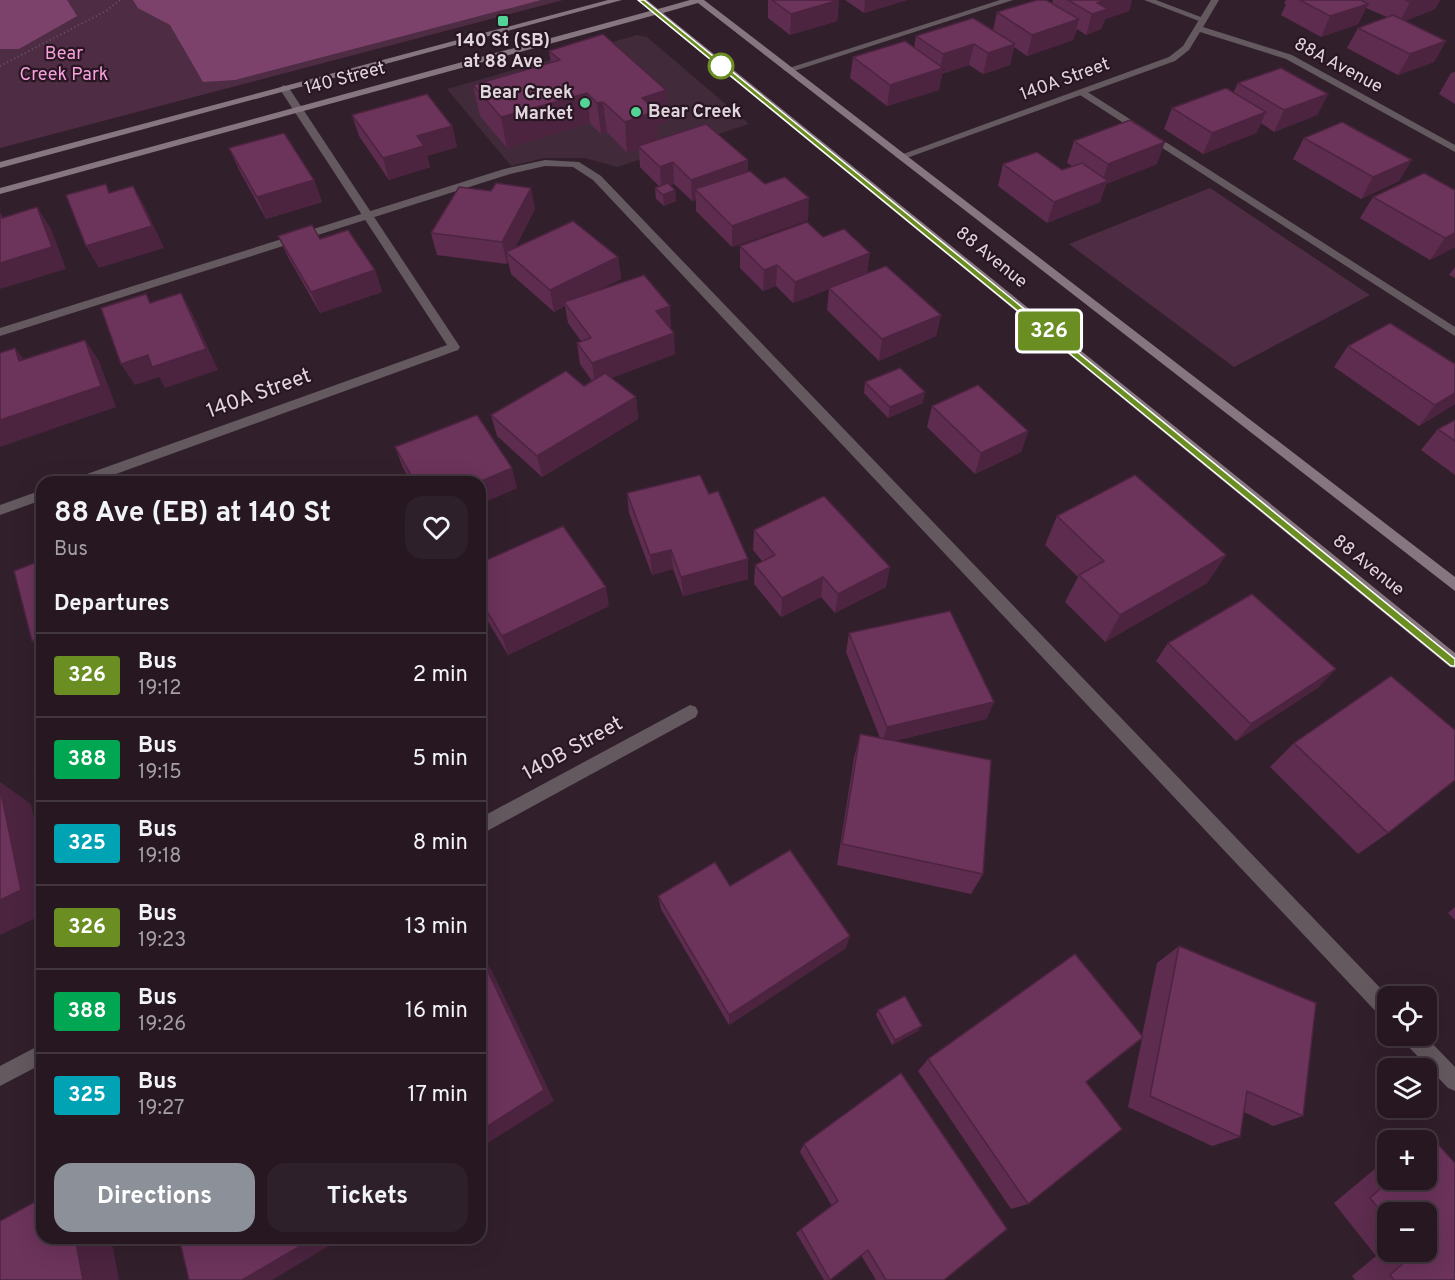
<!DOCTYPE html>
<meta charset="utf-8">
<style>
:root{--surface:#261721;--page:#2e202a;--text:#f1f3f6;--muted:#a49fa5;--line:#42363f;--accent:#8c9099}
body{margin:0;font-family:Overpass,sans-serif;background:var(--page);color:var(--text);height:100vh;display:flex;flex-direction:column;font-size:22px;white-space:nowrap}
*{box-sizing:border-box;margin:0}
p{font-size:20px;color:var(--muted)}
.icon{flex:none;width:33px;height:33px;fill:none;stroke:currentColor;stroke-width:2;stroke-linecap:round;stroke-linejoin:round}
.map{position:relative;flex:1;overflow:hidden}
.panel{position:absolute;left:36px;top:476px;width:450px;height:768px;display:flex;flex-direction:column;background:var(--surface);border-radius:18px;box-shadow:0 6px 24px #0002,0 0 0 2px var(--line)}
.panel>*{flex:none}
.badge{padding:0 12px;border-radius:4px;font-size:21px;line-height:39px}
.fabs{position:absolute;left:1377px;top:986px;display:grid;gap:12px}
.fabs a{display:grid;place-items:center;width:60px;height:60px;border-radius:12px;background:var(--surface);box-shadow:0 6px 24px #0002,0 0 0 2px var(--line);font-size:30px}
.map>.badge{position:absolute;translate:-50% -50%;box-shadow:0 0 0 3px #fff}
h2{padding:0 18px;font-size:22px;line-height:54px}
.round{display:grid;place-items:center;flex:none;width:63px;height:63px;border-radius:18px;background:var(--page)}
.head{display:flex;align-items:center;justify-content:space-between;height:102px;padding:0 18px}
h1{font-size:28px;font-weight:700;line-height:45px}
.cta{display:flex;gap:12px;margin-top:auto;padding:12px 18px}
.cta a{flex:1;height:69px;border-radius:18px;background:var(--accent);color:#fff;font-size:24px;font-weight:700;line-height:69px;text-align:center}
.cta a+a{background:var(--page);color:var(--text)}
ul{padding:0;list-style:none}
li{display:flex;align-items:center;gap:18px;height:84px;padding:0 18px;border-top:2px solid var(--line)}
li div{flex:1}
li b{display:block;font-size:22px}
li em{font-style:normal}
li .badge{min-width:66px;font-weight:700;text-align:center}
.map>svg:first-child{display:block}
.built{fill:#412a39}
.green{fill:#4e2c43}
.forest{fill:#7d426c}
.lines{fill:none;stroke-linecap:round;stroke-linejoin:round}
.path{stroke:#695864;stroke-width:2;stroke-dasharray:1 3;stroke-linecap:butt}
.service{fill:#63595f;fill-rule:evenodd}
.minor{fill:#63595f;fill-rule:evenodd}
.secondary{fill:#85767f;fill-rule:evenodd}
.wall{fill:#5d2c4e;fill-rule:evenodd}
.shaded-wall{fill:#4c2440}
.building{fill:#6c335b;stroke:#4c2440;stroke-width:1.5}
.line{fill:#6b8e23;stroke:#fff;stroke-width:1.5}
.poi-dot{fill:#54d396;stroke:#281622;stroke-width:2}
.stop-dot{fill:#fff;stroke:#6b8e23;stroke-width:3}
.labels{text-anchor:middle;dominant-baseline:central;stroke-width:4.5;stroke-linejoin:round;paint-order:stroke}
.far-poi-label{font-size:18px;font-weight:bold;fill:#e2d6de;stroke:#281622}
.far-park-label{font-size:18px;fill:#f8a1dd;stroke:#281622}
.far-street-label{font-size:18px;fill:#e2d6de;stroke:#281622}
.street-label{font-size:21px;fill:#e2d6de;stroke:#281622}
</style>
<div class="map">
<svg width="1455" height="1280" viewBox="0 0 1455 1280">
<rect width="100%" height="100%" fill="#321f2c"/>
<polygon class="built" points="637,35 647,37 749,124 617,167 585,158 544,158 511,166 447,89"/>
<g class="green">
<polygon points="0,0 563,0 0,148"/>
<polygon points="1210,188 1370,295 1234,367 1069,244"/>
</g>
<g class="forest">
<polygon points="0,0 67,0 77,16 19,49 0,49"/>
<polygon points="133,0 541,0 235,80 203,82 170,25 138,8"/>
</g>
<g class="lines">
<polyline class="path" points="0,66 106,11 120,0"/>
<g class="service">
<polygon points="1000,0 1013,0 791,72 783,70"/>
<polygon points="1144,0 1156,0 1206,19 1199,21"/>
<polygon points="1080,91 1086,91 1455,327 1455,336 1080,95"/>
<polygon points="545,160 579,162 601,176 1388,996 1388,1019 1381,1017 593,180 573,167 545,166 510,174 0,336 0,328 504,169"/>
<polygon points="1401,1035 1424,1035 1455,1067 1455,1091 1448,1088 1404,1042"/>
</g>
<g class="minor">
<polygon points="1211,0 1219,0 1203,27 1292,55 1455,145 1455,152 1286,59 1200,32 1189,50 1175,61 904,159 895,157 1169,57 1183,46"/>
<polygon points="284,85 289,88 460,347 458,350 94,482 72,482 73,479 447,345 279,88"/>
<polygon points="42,490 42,500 0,515 0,505"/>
<polygon points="690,705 696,707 698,712 696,717 480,835 480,818"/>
<polygon points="42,1044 42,1064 0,1086 0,1066"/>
</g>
<g class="secondary">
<polygon points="608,0 622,0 0,168 0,162"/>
<polygon points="638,0 647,0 658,9 690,0 704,0 1455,577 1455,591 698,3 663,13 1455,653 1455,668 1450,667 655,15 0,194 0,188 650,11"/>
</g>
</g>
<g class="wall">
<polygon points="768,0 839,0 837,21 790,35 768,18"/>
<polygon points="845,0 907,0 864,13"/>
<polygon points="1053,0 1132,0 1129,11 1105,19 1101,29 1086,35 1077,29 1073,40 1027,56 1014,47 1010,65 983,74 969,65 942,74 939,90 887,106 850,78 853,57 914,48 916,36 993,30 997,12 1052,4"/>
<polygon points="1286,0 1440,0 1435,9 1405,21 1446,41 1434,62 1398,75 1347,48 1358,28 1387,17 1366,8 1358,24 1321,37 1281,15 1286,4 1284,3"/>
<polygon points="549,51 666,90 667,121 657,125 657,140 748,160 748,172 765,184 808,220 732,247 696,211 696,200 692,201 674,184 670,185 675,190 676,201 664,206 656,199 655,188 659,186 640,167 639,149 627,153 607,132 601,134 590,123 507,148 480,116 473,85 551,63"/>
<polygon points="1455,72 1455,104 1439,94 1451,73"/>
<polygon points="1238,83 1328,94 1317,115 1274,132 1261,123 1256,133 1203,154 1164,129 1172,108 1233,93"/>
<polygon points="352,115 452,126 457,147 427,156 430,167 389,180 359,136"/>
<polygon points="1304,138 1399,181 1361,199 1293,159"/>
<polygon points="1074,141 1157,164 1106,184 1100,202 1047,223 998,186 1003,164 1062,170 1072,166 1067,163"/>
<polygon points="229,148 314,180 322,202 266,219 239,170"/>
<polygon points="1455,190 1455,247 1430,260 1360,218 1373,197"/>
<polygon points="535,209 515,248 618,257 621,279 596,291 671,328 670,328 675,354 611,378 636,397 638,419 542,477 497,436 491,415 584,386 592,381 580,364 577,343 581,341 568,323 565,306 554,312 511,274 508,261 507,264 437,255 431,233"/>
<polygon points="278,236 320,239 375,270 382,292 320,313 288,257"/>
<polygon points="823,237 868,273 941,315 936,336 879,361 827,310 829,289 793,303 776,286 763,291 740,268 740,246"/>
<polygon points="1455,267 1455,278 1449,275"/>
<polygon points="1348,346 1455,404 1419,426 1334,367"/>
<polygon points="865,382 923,403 888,418 864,393"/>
<polygon points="932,406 1028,431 1021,452 975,474 927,427"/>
<polygon points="1455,420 1455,475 1421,450 1438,429"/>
<polygon points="395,447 517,488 480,504 480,482 411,482 403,468"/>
<polygon points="627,493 748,579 683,596 673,569 652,575 629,513"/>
<polygon points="1057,516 1226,555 1207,583 1105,642 1065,602 1078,577 1045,545"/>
<polygon points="754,530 886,587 835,613 821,597 781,617 754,584 755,565 762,561 753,550"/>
<polygon points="480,563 609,606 508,655 480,608"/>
<polygon points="849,633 994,702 986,719 894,741 983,874 971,894 837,865 854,758 860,734 880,738 846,652"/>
<polygon points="1168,643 1319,687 1236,741 1156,661"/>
<polygon points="1294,743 1388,833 1358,854 1270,767"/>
<polygon points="730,886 846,948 729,1025 661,909 658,896"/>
<polygon points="1455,907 1455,920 1448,913"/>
<polygon points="1179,946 1303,1116 1273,1126 1244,1112 1240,1137 1212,1146 1128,1107 1142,1039 1086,1082 1028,1204 1011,1209 918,1071 928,1059 1142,1036 1157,963"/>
<polygon points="878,1010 918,1031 892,1045 876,1015"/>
<path d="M1435 1141 1455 1280H1355L1352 1276 1376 1256 1334 1203 1388 1158V1179H1426V1143ZM1388 1212 1426 1251H1388Z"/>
<polygon points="804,1144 944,1280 876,1280 861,1255 830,1280 824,1280 796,1233 832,1206 800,1152"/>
</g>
<g class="shaded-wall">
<polygon points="839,0 837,21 790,35 791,14"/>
<polygon points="865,0 907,0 864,13"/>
<polygon points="1105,0 1132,0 1129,11 1105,19 1101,29 1086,35 1092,14 1097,3"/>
<polygon points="1416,0 1440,0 1435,9 1399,23 1410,2"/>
<polygon points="1368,4 1358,24 1321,37 1330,16"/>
<polygon points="1079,19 1073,40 1027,56 1032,35"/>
<polygon points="1446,41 1434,62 1398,75 1410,54"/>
<polygon points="974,44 969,65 942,74 939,90 887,106 890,85 940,69 943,54"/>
<polygon points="1015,44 1010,65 983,74 988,53"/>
<polygon points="666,90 667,121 657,125 658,142 638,146 639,149 627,153 625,122 642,98"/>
<polygon points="587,93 590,123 507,148 501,117"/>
<polygon points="1328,94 1317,115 1274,132 1284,110"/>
<polygon points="603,102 607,132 601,134 597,103"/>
<polygon points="1266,112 1256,133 1203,154 1212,133"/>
<polygon points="452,126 457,147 427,156 430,167 389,180 383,158 417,136"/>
<polygon points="1165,142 1157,164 1106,184 1100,202 1047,223 1054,202 1102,183 1108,164"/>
<polygon points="748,160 748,181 695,189 696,200 692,201 691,180"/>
<polygon points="1412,160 1399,181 1361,199 1373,177"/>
<polygon points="673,162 674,184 661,188 660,167"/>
<polygon points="314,180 322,202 266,219 257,197"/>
<polygon points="133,186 145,207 164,248 99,268 86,246"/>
<polygon points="531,188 535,209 511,256 506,252 508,261 507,264 502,242"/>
<polygon points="675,190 676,201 664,206 663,195"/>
<polygon points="809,198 808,220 732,247 732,226"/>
<polygon points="37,207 51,229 66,269 0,289 0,263"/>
<polygon points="1455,233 1455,247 1430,260 1445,238"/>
<polygon points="870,253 867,274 793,303 795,282"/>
<polygon points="618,257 621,279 567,305 564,302 565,306 554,312 550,290"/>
<polygon points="777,265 776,286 763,291 764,270"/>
<polygon points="375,270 382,292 320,313 311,292"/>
<polygon points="181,293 193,315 218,370 165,388 159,377 135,385 121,364"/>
<polygon points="670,306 671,328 658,332 656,311"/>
<polygon points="941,315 936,336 879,361 882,339"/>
<polygon points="674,333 675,354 595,384 592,363"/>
<polygon points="85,340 99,361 116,407 0,447 0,420"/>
<polygon points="15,348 31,369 19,361"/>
<polygon points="925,392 923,403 888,418 890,407"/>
<polygon points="1455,393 1455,404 1419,426 1435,405"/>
<polygon points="636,397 638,419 542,477 537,456"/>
<polygon points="1028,431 1021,452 975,474 981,453"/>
<polygon points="512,468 517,488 480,504 480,482 479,482"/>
<polygon points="671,550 673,569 652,575 650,555"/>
<polygon points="1226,555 1207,583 1105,642 1120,615"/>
<polygon points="748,559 748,579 683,596 681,577"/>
<polygon points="890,567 886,587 835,613 838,594"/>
<polygon points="823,577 821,597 781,617 782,598"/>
<polygon points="606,587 609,606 508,655 502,636"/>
<polygon points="42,637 42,651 32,641"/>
<polygon points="1336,669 1319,687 1236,741 1251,724"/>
<polygon points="994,702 986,719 882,744 887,727"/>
<polygon points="0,782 31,804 42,856 42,915 0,935"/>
<polygon points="850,936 846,948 729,1025 729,1015"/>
<polygon points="480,955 492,971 554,1101 480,1148"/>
<polygon points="922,1026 918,1031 892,1045 895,1040"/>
<polygon points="75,1238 111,1238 119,1280 83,1280"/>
<polygon points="314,1238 342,1238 272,1280 242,1280"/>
</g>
<g class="building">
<polygon points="772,0 839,0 791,14"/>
<polygon points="1037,0 1046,0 1079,19 1032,35 997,12"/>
<polygon points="1068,0 1105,0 1097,3 1108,9 1092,14"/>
<polygon points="1300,0 1361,0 1368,4 1330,16"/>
<polygon points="1405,0 1416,0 1410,2"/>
<polygon points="1393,15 1446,41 1410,54 1358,28"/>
<polygon points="973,18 1015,44 988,53 974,44 943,54 916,36"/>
<polygon points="603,34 666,90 642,98 656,111 625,122 603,102 597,103 587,93 501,117 473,85 560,60 549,51"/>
<polygon points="905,41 943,68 890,85 853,57"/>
<polygon points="1281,68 1328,94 1284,110 1238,83"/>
<polygon points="1226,88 1266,112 1212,133 1172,108"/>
<polygon points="427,94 452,126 417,136 424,146 383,158 352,115"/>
<polygon points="1130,120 1165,142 1108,164 1074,141"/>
<polygon points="1342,122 1412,160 1373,177 1304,138"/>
<polygon points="706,124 748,160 691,180 673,162 660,167 638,146"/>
<polygon points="284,133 314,180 257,197 229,148"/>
<polygon points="1037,152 1062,170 1082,163 1108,181 1054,202 1003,164"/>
<polygon points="750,171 765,184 785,177 809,198 732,226 695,189"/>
<polygon points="1424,173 1455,190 1455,233 1445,238 1373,197"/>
<polygon points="496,183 531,188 502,242 431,233 459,187 491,191"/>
<polygon points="668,183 675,190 663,195 655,188"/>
<polygon points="106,184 109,193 133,186 152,226 86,246 66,195"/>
<polygon points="37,207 52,247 0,263 0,213 2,218"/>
<polygon points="573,221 618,257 550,290 506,252"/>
<polygon points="807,222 823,237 844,229 870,253 795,282 777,265 764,270 740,246"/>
<polygon points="312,225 320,239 348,230 375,270 311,292 278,236"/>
<polygon points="886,266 941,315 882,339 829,288"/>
<polygon points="644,275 670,306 656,311 674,333 592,363 577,343 591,338 564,302"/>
<polygon points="181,293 206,349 152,367 148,355 121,364 101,308 146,294 150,303"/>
<polygon points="1390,323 1455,364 1455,393 1435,405 1348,346"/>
<polygon points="85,340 101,386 0,420 0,353 15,348 19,361"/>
<polygon points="900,368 925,392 890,407 865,382"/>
<polygon points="566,371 584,386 605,373 636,397 537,456 491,415"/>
<polygon points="978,385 1028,431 981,453 932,406"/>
<polygon points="477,415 512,468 479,482 415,482 395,447"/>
<polygon points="1455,420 1455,441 1438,429"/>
<polygon points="700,475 709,494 718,491 748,559 681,577 671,550 650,555 627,493"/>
<polygon points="1135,475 1226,555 1120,615 1079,575 1104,561 1057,516"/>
<polygon points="824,496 890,567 838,594 823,577 782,598 755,565 775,555 754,530"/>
<polygon points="563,526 606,587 502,636 480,600 480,563"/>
<polygon points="42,560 42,637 32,641 14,571"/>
<polygon points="1252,594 1336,669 1251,724 1168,643"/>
<polygon points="950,611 994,702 887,727 849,633"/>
<polygon points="1391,676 1455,730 1455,780 1388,833 1294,743"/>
<polygon points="860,734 991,760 983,874 842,844"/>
<polygon points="42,770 42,804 34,774"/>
<polygon points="0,788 21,890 0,900"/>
<polygon points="790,850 850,936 729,1015 658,896 715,862 730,886"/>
<polygon points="1179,946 1316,1003 1303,1116 1247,1091 1240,1137 1150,1096"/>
<polygon points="1075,954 1143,1037 1086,1082 1122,1129 1028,1204 928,1059"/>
<polygon points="480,955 544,1090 480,1131"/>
<polygon points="905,996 922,1026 895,1040 878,1010"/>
<polygon points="901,1073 1007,1229 944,1280 886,1280 868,1250 830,1280 801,1229 838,1201 804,1144"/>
<polygon points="1435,1141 1455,1163 1455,1280 1394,1280 1390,1275 1415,1253 1413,1251 1426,1251 1426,1212 1388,1212 1388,1220 1370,1198 1391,1179 1426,1179 1426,1149"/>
<polygon points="42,1198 42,1238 75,1238 83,1280 0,1280 0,1221"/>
<polygon points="179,1238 314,1238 242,1280 189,1280"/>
</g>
<polygon class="line" points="638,0 644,0 1455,659 1455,666 1451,666"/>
<g class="poi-dot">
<rect x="497" y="15" width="12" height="12" rx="3"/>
<circle cx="585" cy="103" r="6"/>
<circle cx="636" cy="112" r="6"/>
</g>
<circle class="stop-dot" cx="721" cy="66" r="12"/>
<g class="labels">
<g class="far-poi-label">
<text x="503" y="41">140 St (SB)<tspan x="503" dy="21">at 88 Ave</tspan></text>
<text x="573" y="93" text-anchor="end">Bear Creek<tspan x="573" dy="21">Market</tspan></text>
<text x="648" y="112" text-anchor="start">Bear Creek</text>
</g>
<g class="far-park-label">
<text x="64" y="54">Bear<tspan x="64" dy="21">Creek Park</tspan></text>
</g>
<g class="far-street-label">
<text transform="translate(1338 66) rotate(28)">88A Avenue</text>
<text transform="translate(345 79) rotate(-15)">140 Street</text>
<text transform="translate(1065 80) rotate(-20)">140A Street</text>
<text transform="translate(991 258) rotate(39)">88 Avenue</text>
<text transform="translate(1368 566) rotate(39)">88 Avenue</text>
</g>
<g class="street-label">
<text transform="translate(259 394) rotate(-20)">140A Street</text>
<text transform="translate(573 749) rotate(-29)">140B Street</text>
</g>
</g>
</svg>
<div class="fabs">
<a><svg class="icon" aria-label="locate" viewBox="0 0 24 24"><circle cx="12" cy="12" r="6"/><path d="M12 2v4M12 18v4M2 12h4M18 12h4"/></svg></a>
<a><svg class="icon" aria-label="layers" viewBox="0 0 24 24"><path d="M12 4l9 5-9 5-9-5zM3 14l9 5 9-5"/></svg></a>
<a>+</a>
<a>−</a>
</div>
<b class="badge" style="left:1049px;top:331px;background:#6b8e23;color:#fff">326</b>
<section class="panel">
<div class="head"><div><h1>88 Ave (EB) at 140 St</h1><p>Bus</p></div><a class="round"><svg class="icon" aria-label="heart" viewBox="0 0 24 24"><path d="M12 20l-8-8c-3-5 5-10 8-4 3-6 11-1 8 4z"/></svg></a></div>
<h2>Departures</h2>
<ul>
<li><span class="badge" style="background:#6b8e23;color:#fff">326</span><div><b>Bus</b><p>19:12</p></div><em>2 min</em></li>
<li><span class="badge" style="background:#00a651;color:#fff">388</span><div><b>Bus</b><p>19:15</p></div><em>5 min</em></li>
<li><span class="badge" style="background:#00a3b4;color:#fff">325</span><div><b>Bus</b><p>19:18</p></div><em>8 min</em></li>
<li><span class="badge" style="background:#6b8e23;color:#fff">326</span><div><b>Bus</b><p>19:23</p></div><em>13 min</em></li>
<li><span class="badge" style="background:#00a651;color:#fff">388</span><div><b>Bus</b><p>19:26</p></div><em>16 min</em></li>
<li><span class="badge" style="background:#00a3b4;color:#fff">325</span><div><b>Bus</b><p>19:27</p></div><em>17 min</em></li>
</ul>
<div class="cta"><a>Directions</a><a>Tickets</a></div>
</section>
</div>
